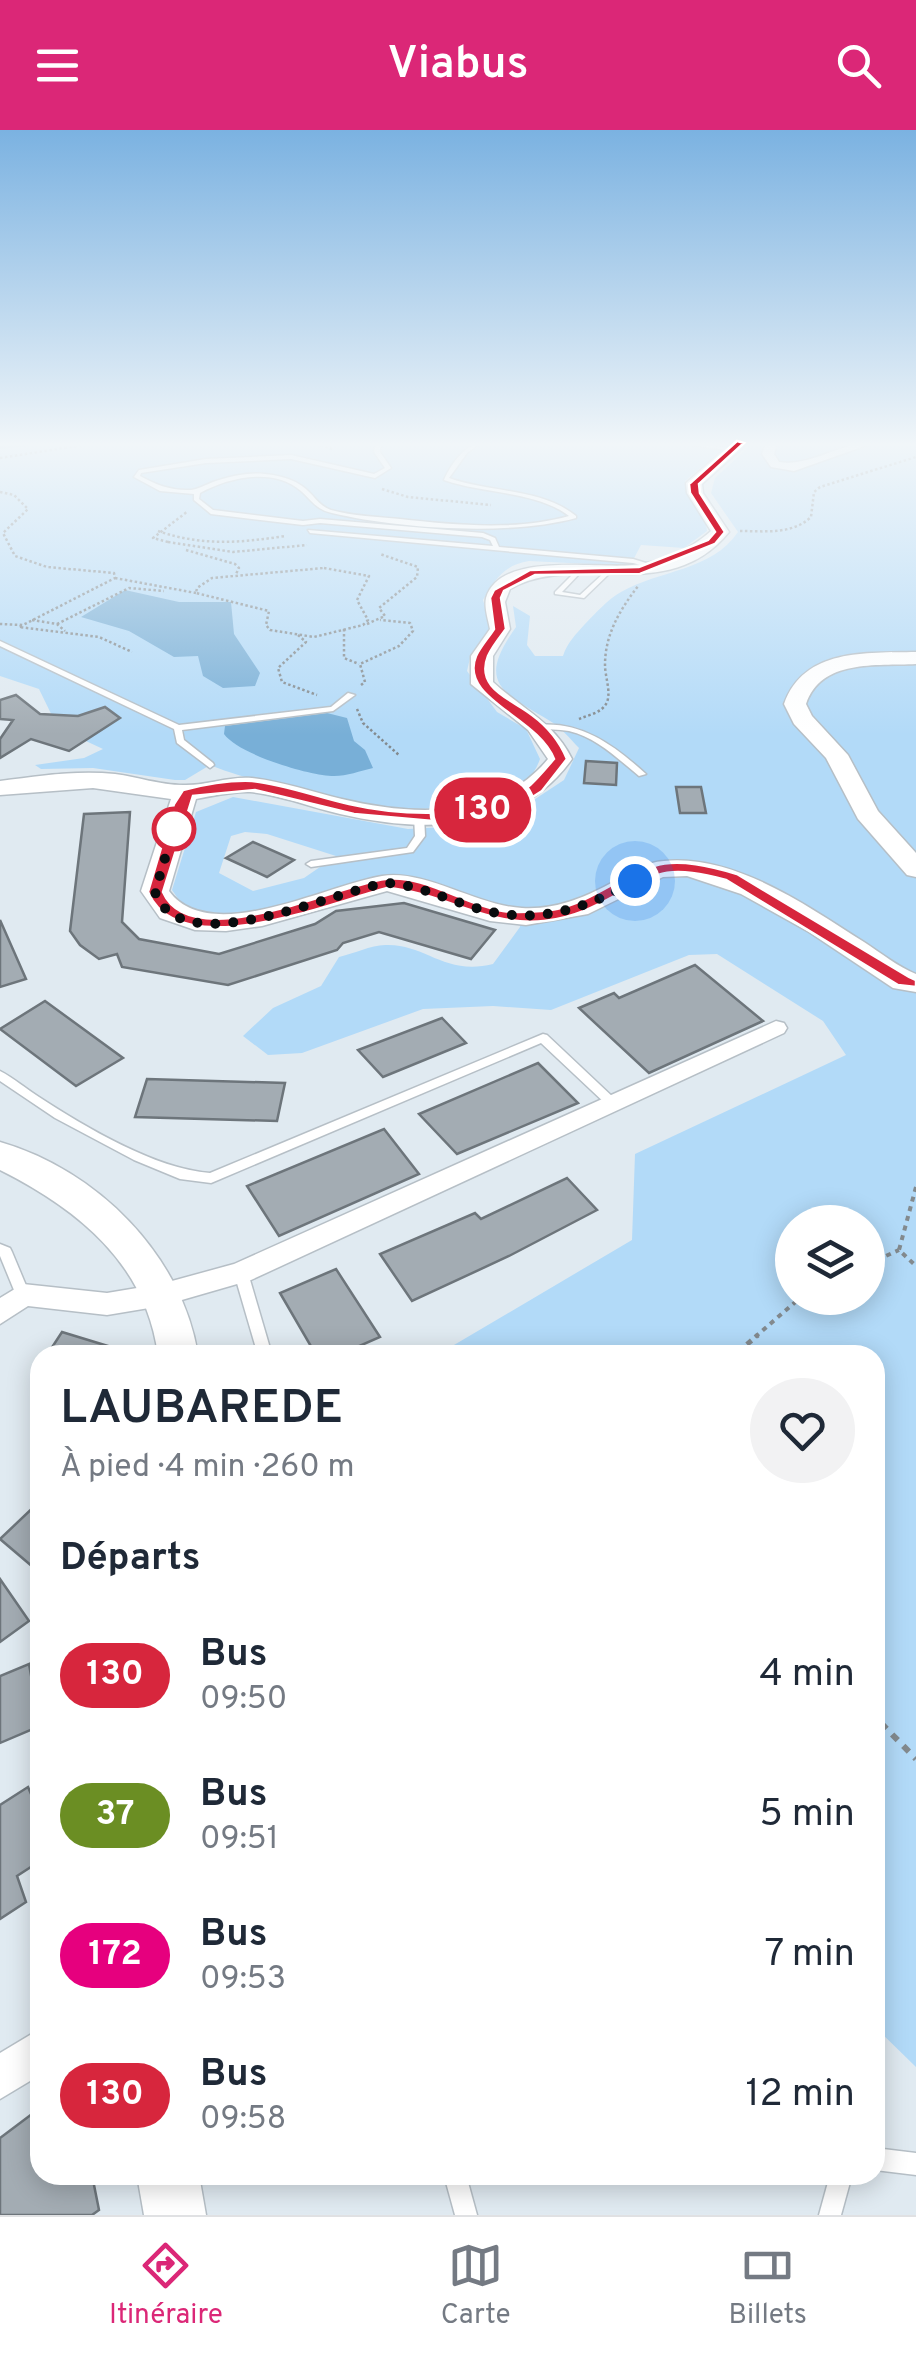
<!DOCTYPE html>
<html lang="fr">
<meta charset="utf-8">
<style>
:root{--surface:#fff;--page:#f2f2f3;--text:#1f2937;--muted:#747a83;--line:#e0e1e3;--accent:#db2777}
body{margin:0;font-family:Overpass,sans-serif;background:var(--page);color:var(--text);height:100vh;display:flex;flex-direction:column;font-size:38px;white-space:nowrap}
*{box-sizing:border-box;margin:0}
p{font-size:32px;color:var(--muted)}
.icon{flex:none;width:55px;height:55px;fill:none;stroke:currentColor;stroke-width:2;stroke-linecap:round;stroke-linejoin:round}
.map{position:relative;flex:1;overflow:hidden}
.side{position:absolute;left:30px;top:1215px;width:855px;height:840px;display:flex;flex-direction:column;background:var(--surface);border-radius:30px;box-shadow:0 5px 25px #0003}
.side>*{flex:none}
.badge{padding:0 20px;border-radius:32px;font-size:35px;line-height:65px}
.controls{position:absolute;left:775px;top:1075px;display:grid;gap:20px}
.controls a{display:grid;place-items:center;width:110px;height:110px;border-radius:50%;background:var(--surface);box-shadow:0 5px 25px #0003;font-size:50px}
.you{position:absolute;width:50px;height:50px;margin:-25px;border:8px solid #fff;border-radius:50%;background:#1a73e8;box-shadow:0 0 0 15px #1a73e833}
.map>.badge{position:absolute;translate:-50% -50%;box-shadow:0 0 0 5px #fff}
h2{padding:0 30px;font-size:38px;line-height:90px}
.round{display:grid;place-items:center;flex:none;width:105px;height:105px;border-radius:52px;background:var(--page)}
.summary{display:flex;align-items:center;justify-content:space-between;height:170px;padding:0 30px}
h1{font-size:48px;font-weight:600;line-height:75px}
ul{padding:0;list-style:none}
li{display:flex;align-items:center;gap:30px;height:140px;padding:0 30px}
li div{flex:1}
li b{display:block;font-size:38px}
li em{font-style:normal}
li .badge{min-width:110px;font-weight:700;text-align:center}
header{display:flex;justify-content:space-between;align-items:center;height:130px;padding:0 30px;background:var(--accent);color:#fff;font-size:45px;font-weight:600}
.menu{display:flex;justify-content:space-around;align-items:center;height:140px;border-top:2px solid var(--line);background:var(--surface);font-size:28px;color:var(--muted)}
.menu a{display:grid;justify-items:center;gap:5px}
.menu .on{color:var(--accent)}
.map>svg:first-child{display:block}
.green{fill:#b2daf8;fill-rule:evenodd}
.water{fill:#78afd7}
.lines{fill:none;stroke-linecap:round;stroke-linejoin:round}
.stream{stroke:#78afd7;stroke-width:4}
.building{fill:#a3acb3;stroke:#6d757b;stroke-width:2.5}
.lane-casing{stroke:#b6bfc6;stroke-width:3}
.street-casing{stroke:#b6bfc6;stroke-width:3}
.secondary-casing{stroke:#b6bfc6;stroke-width:3}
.path-far3{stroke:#838a8e;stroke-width:2.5;stroke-dasharray:2.5 2.5;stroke-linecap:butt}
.path-far2{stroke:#838a8e;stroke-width:4;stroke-dasharray:5 5;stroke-linecap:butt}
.path-far1{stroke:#838a8e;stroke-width:5;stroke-dasharray:6 6;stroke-linecap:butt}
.path{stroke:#838a8e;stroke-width:6;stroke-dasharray:8 8;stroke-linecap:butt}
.lane{fill:#fff;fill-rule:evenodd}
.street{fill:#fff;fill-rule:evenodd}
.secondary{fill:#fff;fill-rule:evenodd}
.line{fill:#d7263d;stroke:#fff;stroke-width:2.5}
.walk{stroke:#090c0e;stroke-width:10;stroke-dasharray:0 18}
.stop-dot{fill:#fff;stroke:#d7263d;stroke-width:5}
</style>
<header><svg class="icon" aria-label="menu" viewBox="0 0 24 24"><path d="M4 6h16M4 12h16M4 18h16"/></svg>Viabus<svg class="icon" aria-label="search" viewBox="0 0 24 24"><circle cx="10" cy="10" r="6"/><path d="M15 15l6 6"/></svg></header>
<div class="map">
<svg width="916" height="2085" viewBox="0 0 916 2085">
<rect width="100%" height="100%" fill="#e0eaf1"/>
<g class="green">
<path d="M0 313H729L685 351C686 371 706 381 707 401L684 418 641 415 630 436 529 431C504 435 495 449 483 470L491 497 470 528 467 541 497 582 526 599 540 629C508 722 274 661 210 635L185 650H175L93 638 41 639 35 635 84 628 103 619 58 598 39 559 0 546Z"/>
<path d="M753 313H916V521L877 528H916V1937L875 1897V1225H437L632 1110 635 1024 846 925 823 891 717 824 689 825 551 880 493 876 423 879 302 923 268 925 243 906 273 878 321 856 339 827C353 824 371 815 385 815 425 813 444 846 493 834L520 797 519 780 403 749 271 782 204 786 181 773 172 760 196 682 233 667 408 699 443 697 486 690 523 677 564 650 579 618C570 609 561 597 550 591 503 562 475 554 516 497L513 476 530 486 527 515 535 526H563C567 513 576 504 585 494 595 484 608 469 621 462 659 440 712 441 738 402L711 363 715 348ZM245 702 267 704 336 726 304 748 253 761 219 743 231 706ZM792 1092H868V1168H792Z"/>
</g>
<g class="water">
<polygon points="125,460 179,472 231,472 234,504 260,543 255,556 223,558 203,546 198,526 174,527 129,501 81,487"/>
<path d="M327 583 347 588 354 611 365 620 373 638C360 641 347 646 334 646 309 646 238 624 224 604L225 596Z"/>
</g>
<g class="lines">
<polyline class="stream" points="0,317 35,313"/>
</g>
<g class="building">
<polygon points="16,565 40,584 78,586 105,577 120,588 69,621 31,609 0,628 0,609 13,590 0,589 0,570"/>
<polygon points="586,631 617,633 616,655 584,653"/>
<polygon points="676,657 701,657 706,683 680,683"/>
<polygon points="130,682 122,792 139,809 219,824 315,794 336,781 404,773 495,800 471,829 379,802 343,813 337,820 228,855 122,837 117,824 99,829 80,815 70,801 84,684"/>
<polygon points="253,712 294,730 267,747 226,728"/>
<polygon points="0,790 26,849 0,857"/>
<polygon points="695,835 763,891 649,943 579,878 614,863 619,868"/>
<polygon points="45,871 123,928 76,956 0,899"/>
<polygon points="442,888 466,913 383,947 358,920"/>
<polygon points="538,933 578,973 457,1024 419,984"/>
<polygon points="147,949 285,953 277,991 135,987"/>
<polygon points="384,999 419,1044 279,1106 247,1056"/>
<polygon points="567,1048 597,1080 509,1126 412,1171 380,1124 475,1083 481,1089"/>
<polygon points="336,1139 380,1207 339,1225 316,1225 280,1163"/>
<polygon points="62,1202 121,1220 121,1225 47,1225"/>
<polygon points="40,1371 40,1443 0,1409"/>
<polygon points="0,1449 29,1491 0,1512"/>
<polygon points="29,1534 40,1596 0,1613 0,1546"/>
<polygon points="28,1657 40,1685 40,1731 17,1746 26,1772 0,1789 0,1675"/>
<polygon points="40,1978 40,2045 92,2045 99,2080 92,2085 0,2085 0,2008"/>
</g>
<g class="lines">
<g class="lane-casing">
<g id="lane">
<path d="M375 313H381L380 322 391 338 375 348 291 329 206 333 141 343 140 346C157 355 171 361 191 360 199 359 205 355 213 352 232 345 253 341 273 345 283 347 294 350 302 356 313 363 318 376 331 380 353 386 378 387 400 389 455 395 516 401 569 386 537 361 483 364 444 350 450 336 463 316 481 313L467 323 449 348C491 363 541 358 576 386V388C510 406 399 399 332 383 317 380 312 371 301 361 274 337 229 347 200 363L199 369 213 380 303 391 320 389 483 403 495 408 499 417 633 429 656 436 653 438 633 433 310 403 308 400 493 416 490 410 482 407 320 393 303 395 211 384 194 370V364L160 361 134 347 139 340 206 329 291 325 374 344 385 338 374 322Z"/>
<polygon points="680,313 694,313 735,319 732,321"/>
<polygon points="577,440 582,441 562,462 580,465 606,441 611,442 584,468 555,464 555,462"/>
<polygon points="0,511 179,595 331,577 348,563 355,565 333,581 182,600 184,610 213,633 214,635 210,638 177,613 174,599 0,516"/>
<path d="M538 595C582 591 615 616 646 644L639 646C618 629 596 607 569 601 558 599 547 600 537 597Z"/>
<polygon points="419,683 424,686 425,706 413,722 311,737 306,734 311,731 407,718 415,706 414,686"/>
<path d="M543 904 547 905 615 969 617 972 615 975H607L541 913 211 1053 180 1049 134 1030 55 988 0 951V941C14 948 26 959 39 967 85 997 155 1039 210 1043Z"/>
<polygon points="0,1114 10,1118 12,1122 30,1165 28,1169 23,1170 18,1169 16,1165 0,1126"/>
<polygon points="241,1138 246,1139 248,1143 272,1225 258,1225 234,1143 236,1139"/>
<polygon points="875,2018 916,2023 916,2045 875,2040"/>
<polygon points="444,2045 466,2045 477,2085 455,2085"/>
<polygon points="830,2045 852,2045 841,2085 819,2085"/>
</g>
</g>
<g class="street-casing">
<g id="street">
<path d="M766 313H777L774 324 779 332C811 337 840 312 873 313L794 341 771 337 762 324Z"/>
<polygon points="776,891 784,893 787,898 784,903 251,1150 161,1176 107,1185 28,1176 0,1194 0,1168 23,1154 107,1163 161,1154 234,1134"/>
<polygon points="40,1899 40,1945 0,1969 0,1923"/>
</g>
</g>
<g class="secondary-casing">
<g id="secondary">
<path d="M731 313H748L702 354 703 363 729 402C668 477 574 421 510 459L505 472 510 499 493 526V552C522 579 554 592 572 629 519 704 422 703 340 684 310 677 281 665 250 662 232 661 214 666 196 669L169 761C210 817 326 755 382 746 425 739 477 776 522 778 556 780 586 767 615 751 631 743 645 732 664 731 735 724 807 776 864 812 881 823 898 837 916 844V862L893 858 809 802 741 764 687 746 663 747 588 784 526 795 490 791 387 761 262 796 226 801 195 800 160 788 141 761 171 669 93 658 0 665V651C38 646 77 640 115 644 138 647 160 655 183 655 206 656 228 646 252 648 282 651 312 662 342 669 413 686 498 690 548 629L528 600 471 554V526L490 499C488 489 484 477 486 468 500 421 595 439 632 435 660 433 690 420 711 401L687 363 686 353Z"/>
<path d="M916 522V534C876 536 821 529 806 574L812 586 848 625 878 681 916 723V747L907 745 858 689 826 628 794 594 784 574C804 518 866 523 916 522Z"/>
<path d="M0 1012C97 1040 182 1125 198 1225H158C146 1134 78 1079 0 1040Z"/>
<polygon points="137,2045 199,2045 206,2085 144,2085"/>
</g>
</g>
<g class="path-far3">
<polyline points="143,313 152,313"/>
<polyline points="311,313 331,318 330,322"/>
<polyline points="0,328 96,313"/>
<polyline points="382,359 408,367 491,375"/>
<polyline points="0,362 14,365 28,379 3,403 15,426 47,437 114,443 115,448 23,495 0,494"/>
<path d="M158 401C201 416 240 413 285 406"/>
<path d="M740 401C764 401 792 405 811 387L814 362 820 357 916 327"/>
<polyline points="168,412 233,422 307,415"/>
<polyline points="168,412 153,408 188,381"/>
<polyline points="186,420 235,434 239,438 236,444"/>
<polygon points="324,438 369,446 357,470 368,490 363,495 314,507 270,500 266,495 269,481 196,463 197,458 212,448"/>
<polyline points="115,448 196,463"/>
<polyline points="32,490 57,494 65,501"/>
<polyline points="57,494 129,458 164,461"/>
<polyline points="367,494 385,486 379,478 417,447 418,437 380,424"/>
<polyline points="22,496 19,497 99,507 132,522"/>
<polyline points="344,499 344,528 359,534"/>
<polyline points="298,505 306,512 278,538 282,552 317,565"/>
<polyline points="361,555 365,552 360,534 399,516 413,501 410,493 380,490"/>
<polyline points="357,579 363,593 400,626"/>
<path d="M579 589C588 585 601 583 606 574 612 564 605 547 605 535 605 504 620 480 638 456"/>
</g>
<g class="path-far2">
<polyline points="916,1057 899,1120 916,1136"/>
<polyline points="868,1134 899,1120"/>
<polyline points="755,1207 800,1168"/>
</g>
<g class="path-far1">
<polyline points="742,1225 745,1216 758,1205"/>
<polyline points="875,1587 883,1595"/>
</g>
<polyline class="path" points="881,1593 916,1629"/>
<use href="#lane" class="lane"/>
<use href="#street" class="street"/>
<use href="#secondary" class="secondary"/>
</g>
<linearGradient id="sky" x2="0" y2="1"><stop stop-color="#7bb2e1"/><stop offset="0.52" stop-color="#f1f6f9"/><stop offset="1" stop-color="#f1f6f9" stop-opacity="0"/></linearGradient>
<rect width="916" height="605" fill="url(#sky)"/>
<path class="line" d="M737 311 744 313 699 354 700 363 725 402 715 414 640 444 535 445 504 461 501 468 506 499C500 507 492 517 488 526 475 559 512 569 532 585 547 596 560 612 567 629L542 661 520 675 487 684 433 691 354 684 255 660 193 666 163 762C191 826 335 756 385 749 425 744 464 775 503 781 515 783 529 782 541 781 585 779 614 747 654 736 679 728 713 737 737 744L909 847 916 850V857L898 855 726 750C707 745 678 738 658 745 618 760 591 786 544 791 488 797 442 762 387 758 330 773 179 836 148 762L174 674 183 660C206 654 229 650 252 651 284 654 317 667 349 674 397 685 463 688 509 669 528 661 540 645 554 629 538 587 458 569 476 526 480 517 489 507 494 499L490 468 494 460 530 440 639 437 708 410 715 402 690 363 689 354Z"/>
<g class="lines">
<path class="walk" d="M174 699 177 688 155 762C181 835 336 760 387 753 416 755 442 767 470 776 531 797 581 781 635 751"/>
</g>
<circle class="stop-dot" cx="174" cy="699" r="20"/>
</svg>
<div class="controls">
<a><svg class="icon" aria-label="layers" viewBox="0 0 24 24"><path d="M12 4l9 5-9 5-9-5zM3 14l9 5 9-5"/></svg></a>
</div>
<div class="you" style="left:635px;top:751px"></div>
<b class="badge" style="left:483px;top:680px;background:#d7263d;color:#fff">130</b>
<section class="side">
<div class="summary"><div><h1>LAUBAREDE</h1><p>À pied · 4 min · 260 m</p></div><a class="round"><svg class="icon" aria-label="heart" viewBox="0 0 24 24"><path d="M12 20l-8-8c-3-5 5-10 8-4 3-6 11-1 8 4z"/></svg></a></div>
<h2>Départs</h2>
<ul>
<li><span class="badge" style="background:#d7263d;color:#fff">130</span><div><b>Bus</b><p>09:50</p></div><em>4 min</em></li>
<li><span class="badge" style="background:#6b8e23;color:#fff">37</span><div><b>Bus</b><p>09:51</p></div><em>5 min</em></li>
<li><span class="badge" style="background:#e6007e;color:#fff">172</span><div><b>Bus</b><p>09:53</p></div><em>7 min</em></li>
<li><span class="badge" style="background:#d7263d;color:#fff">130</span><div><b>Bus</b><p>09:58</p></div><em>12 min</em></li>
</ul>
</section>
</div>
<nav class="menu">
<a class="on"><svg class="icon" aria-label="directions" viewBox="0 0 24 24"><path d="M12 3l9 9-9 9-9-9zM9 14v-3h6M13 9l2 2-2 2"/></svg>Itinéraire</a>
<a><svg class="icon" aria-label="map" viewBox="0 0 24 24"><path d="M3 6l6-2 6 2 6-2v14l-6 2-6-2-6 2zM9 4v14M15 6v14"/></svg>Carte</a>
<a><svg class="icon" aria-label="tickets" viewBox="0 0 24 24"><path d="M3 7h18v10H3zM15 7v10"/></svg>Billets</a>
</nav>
